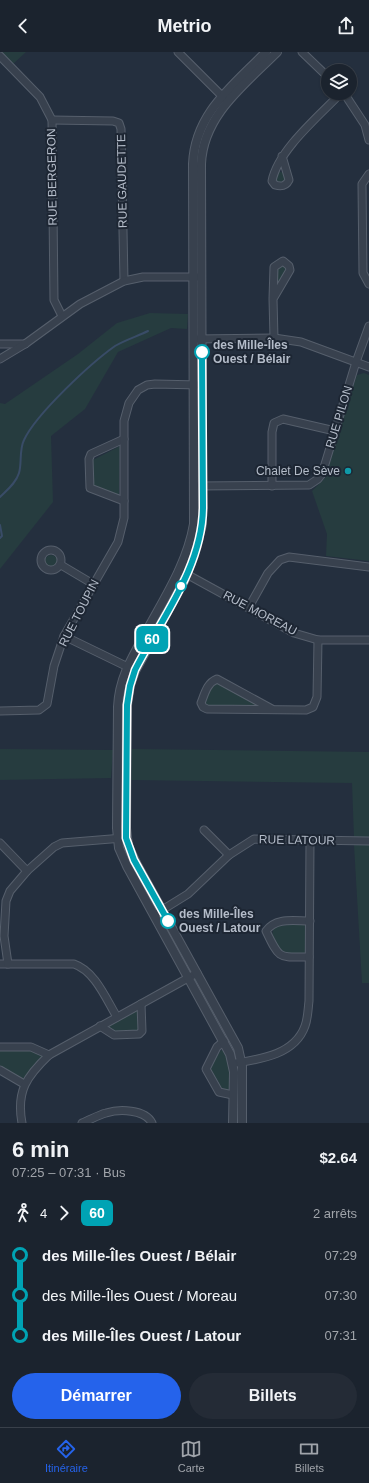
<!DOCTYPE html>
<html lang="fr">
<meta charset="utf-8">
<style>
:root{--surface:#1b232e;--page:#242b36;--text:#f1f3f6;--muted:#a0a4aa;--line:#39404a;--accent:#2563eb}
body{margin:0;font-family:Arial,sans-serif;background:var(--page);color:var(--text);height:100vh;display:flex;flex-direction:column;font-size:15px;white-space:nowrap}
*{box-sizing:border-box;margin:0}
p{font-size:13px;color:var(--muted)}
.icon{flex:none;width:22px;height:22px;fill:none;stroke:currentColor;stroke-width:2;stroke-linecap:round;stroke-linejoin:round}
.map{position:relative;height:1071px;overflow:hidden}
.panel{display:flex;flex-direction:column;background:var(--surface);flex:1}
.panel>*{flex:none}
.badge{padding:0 8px;border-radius:6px;font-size:14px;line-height:26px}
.buttons{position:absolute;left:321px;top:12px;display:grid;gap:8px}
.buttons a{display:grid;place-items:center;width:36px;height:36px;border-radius:50%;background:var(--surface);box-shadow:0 1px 3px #0004,0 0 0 1px var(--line);font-size:20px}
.map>.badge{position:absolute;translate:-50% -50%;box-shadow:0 0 0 2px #fff}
.legs{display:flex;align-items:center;gap:6px;height:44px;padding:0 12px;font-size:13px}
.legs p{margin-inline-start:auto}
.head{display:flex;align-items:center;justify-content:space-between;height:68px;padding:0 12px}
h1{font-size:22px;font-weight:800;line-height:30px}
.cta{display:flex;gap:8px;margin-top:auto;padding:8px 12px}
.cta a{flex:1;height:46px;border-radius:24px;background:var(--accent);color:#fff;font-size:16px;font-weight:800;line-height:46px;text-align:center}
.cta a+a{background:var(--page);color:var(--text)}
ul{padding:0 12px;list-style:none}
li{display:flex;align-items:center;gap:14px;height:40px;font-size:15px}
li i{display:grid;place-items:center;width:6px;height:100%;margin:0 5px;background:currentColor}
li i::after{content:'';width:10px;height:10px;margin:-5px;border:3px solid;border-radius:50%;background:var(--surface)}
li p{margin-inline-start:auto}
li:first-child i{background:linear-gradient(#0000 50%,currentColor 0)}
li:last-child i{background:linear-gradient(currentColor 50%,#0000 0)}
header{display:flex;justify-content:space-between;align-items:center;height:52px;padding:0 12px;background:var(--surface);font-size:18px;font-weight:800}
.menu{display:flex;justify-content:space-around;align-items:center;height:56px;border-top:1px solid var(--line);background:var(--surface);font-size:11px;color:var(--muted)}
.menu a{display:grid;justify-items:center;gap:2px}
.menu .active{color:var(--accent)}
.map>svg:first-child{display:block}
.green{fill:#263c3f}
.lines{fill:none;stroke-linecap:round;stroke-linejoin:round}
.stream{stroke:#394c67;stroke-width:2}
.minor-casing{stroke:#565f6c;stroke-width:9}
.tertiary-casing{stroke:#565f6c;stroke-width:10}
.minor{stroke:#38414e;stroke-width:7}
.tertiary{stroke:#38414e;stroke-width:8}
.line-1-casing{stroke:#fff;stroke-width:9}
.line-1{stroke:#00a3b4;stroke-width:6}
.stop-1-dot{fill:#fff;stroke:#00a3b4;stroke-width:2}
.culture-dot{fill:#0f9aa8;stroke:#1d2633;stroke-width:1.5}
.labels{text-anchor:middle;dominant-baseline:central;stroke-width:4;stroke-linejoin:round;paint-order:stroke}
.street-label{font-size:12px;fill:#b4bcc9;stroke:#1d2633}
.stop-label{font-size:12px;font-weight:bold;fill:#b4bcc9;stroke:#1d2633;text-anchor:start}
.poi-label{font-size:12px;fill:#b4bcc9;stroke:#1d2633;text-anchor:end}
</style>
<header><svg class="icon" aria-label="back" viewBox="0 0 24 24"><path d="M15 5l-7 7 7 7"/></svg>Metrio<svg class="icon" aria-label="share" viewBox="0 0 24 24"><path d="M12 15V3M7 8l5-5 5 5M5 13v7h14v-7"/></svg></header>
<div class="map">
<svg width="369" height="1071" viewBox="0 0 369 1071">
<rect width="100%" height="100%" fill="#242f3e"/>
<g class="green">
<polygon points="1,0 26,0 13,12"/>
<circle cx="280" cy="125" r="5"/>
<polygon points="283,211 288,215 274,242 277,215"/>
<polygon points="150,261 188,262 187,277 171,276 118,300 85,357 51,384 53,450 0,517 0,351 5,352 78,302 117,271"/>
<polygon points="364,321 369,323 369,509 326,504 327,482 312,439 326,425 338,381 357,323"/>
<polygon points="120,394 119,442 116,445 96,437 92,432 93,408"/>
<circle cx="51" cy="509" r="6"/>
<polygon points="217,627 272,657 203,655 207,635"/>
<polygon points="0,697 113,698 111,726 0,728"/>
<polygon points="131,697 369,700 369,786 354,786 352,731 131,728"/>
<polygon points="354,793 369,793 369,931 362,931"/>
<polygon points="305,872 305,901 281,901 272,883 274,874"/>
<polygon points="140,954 141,978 115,982 102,975"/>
<polygon points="0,996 32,996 46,1003 24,1030 0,1016"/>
<path d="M221 998C231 1001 232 1031 229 1039L222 1038 218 1031 219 1029 217 1030 210 1016Z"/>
</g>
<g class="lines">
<g class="stream">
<path d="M0 445C7 438 16 431 19 421 22 411 19 398 24 388 36 362 91 311 115 294 125 288 138 284 148 279"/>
<polyline points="0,473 2,484 0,486"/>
</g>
<g class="minor-casing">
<g id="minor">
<polyline points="178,0 226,48"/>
<polyline points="302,0 328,25"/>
<polyline points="0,4 40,45 52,68 54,248 62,264"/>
<polyline points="344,41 365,73 369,88"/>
<polyline points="52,68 113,69 119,71 121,77 124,229"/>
<path d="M282 104 289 128C286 134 282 135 275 133L272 129C278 98 319 64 341 41"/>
<polyline points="369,122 362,132 363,221 369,232"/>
<polyline points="273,247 274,215 283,209 289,214 290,218 273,247 274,286"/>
<polyline points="196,287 274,286 301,290 369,315"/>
<polyline points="0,292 25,292"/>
<polyline points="0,307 25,292 80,252 124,229 143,225 198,225"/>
<polyline points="197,434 309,433 318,427 322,422 356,310 369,274"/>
<polyline points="272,434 272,380 274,371 283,367 335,379"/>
<polyline points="124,449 90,436 89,407 91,402 124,387"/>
<circle cx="51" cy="508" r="10"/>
<polyline points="61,513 93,532"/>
<polyline points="179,518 294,581 318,588 369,588"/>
<polyline points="249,555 268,521 280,508 289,505 369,515"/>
<polyline points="64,584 132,617"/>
<path d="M272 657 217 627C207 631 205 641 201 651L203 655 207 657 306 658 313 655 317 645 318 588"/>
<polyline points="0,659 39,658 47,652 54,614 64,584 118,490 124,466 124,369 129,351 138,338 147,333 155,332 199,333"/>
<polyline points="204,778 229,803"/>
<polyline points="0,791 27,819"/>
<polyline points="154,863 188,842 229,803 254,787 369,789"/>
<path d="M309 905C278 905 280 908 266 879 276 865 294 869 310 869"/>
<polyline points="0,912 8,912"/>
<path d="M117 965C106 947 95 919 74 912H8L4 884 6 849 10 839 27 819 54 795 62 791 123 786"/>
<polyline points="100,974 114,983 139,982 142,979 141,952"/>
<polyline points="224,989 217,995 206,1017 219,1040 233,1043"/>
<polyline points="0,995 31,995 49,1003"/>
<path d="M236 1011C262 1007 295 1002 305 974 308 966 308 957 309 949L310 788"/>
<polyline points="0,1018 24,1032"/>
<path d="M22 1071C16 1039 27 1024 49 1003L197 921"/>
<path d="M82 1071C90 1068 98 1063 106 1061 119 1057 145 1057 152 1071"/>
</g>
</g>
<g class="tertiary-casing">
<g id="tertiary">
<path d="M233 1071 234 1020 230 1002 127 814 119 796 117 776 118 655C119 628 131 607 144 584 163 548 187 513 194 472L193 112C195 61 233 34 266 0"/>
<path d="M242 1071V1014L238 996 137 813 128 794 126 776 127 653 130 633 135 619 185 527 202 473 201 112C203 63 245 32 277 0"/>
</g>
</g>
<use href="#minor" class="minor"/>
<use href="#tertiary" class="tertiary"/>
</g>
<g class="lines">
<g class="line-1-casing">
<path id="line-1" d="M168 869 134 808 126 786 127 653 130 634 135 618C161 567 202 516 203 456L202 300"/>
</g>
<use href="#line-1" class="line-1"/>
</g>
<g class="stop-1-dot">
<circle cx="202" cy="300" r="7"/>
<circle cx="181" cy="534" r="5"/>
<circle cx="168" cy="869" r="7"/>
</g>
<circle class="culture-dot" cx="348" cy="419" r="4"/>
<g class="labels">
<g class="street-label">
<text transform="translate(52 125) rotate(-91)">RUE BERGERON</text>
<text transform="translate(122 129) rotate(-91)">RUE GAUDETTE</text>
<text transform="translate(339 365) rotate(-73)">RUE PILON</text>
<text transform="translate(79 561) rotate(-63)">RUE TOUPIN</text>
<text transform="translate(260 561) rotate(28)">RUE MOREAU</text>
<text transform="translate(297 788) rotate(1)">RUE LATOUR</text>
</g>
<g class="stop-label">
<text x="213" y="293">des Mille-Îles<tspan x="213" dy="14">Ouest / Bélair</tspan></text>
<text x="179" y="862">des Mille-Îles<tspan x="179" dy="14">Ouest / Latour</tspan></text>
</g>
<g class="poi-label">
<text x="340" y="419">Chalet De Sève</text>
</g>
</g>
</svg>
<div class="buttons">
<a><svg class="icon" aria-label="layers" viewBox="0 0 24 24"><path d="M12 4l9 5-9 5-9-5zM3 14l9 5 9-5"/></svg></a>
</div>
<b class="badge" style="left:152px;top:587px;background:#00a3b4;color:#fff">60</b>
</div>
<section class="panel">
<div class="head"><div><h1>6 min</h1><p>07:25 – 07:31 · Bus</p></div><b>$2.64</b></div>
<div class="legs"><svg class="icon" aria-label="walk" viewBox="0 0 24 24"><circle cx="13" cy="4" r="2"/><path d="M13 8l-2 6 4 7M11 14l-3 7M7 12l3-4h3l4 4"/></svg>4<svg class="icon" aria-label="forward" viewBox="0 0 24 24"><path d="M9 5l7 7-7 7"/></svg><b class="badge" style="background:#00a3b4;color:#fff">60</b><p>2 arrêts</p></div>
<ul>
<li><i style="color:#00a3b4"></i><b>des Mille-Îles Ouest / Bélair</b><p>07:29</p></li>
<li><i style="color:#00a3b4"></i><span>des Mille-Îles Ouest / Moreau</span><p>07:30</p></li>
<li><i style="color:#00a3b4"></i><b>des Mille-Îles Ouest / Latour</b><p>07:31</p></li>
</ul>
<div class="cta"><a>Démarrer</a><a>Billets</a></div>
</section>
<nav class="menu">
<a class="active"><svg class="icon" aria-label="directions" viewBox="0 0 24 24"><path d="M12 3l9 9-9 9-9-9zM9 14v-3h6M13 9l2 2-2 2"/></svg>Itinéraire</a>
<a><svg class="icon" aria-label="map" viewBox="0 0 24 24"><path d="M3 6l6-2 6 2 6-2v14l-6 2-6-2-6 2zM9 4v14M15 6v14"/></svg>Carte</a>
<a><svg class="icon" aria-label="tickets" viewBox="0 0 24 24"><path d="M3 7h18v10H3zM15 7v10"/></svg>Billets</a>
</nav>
